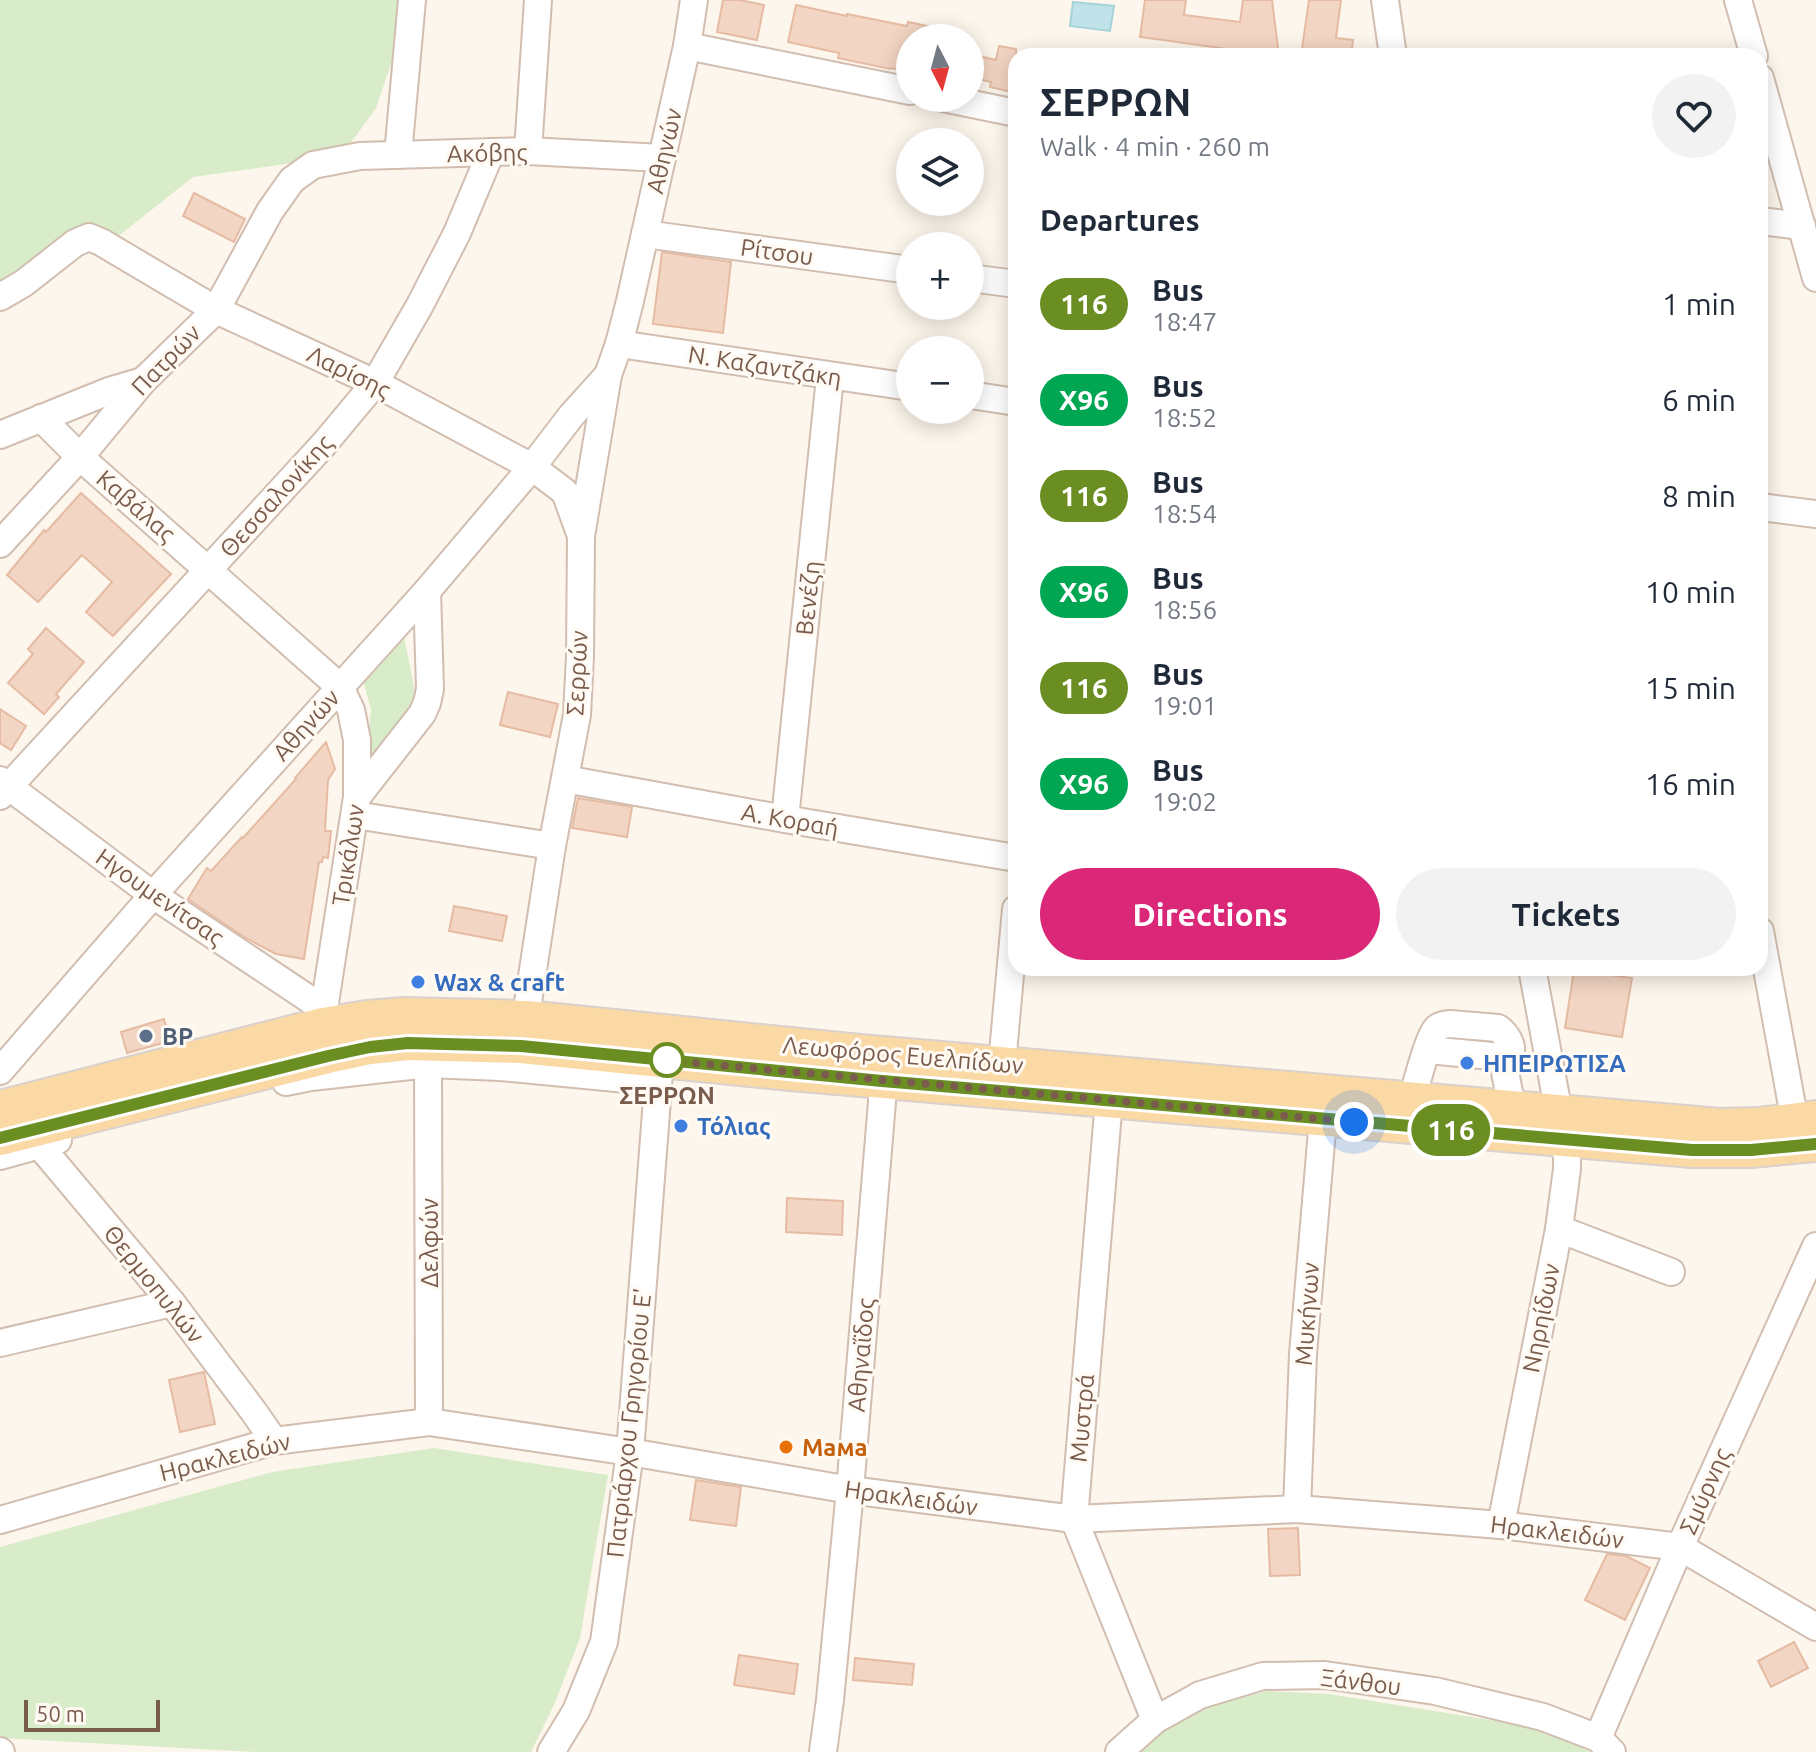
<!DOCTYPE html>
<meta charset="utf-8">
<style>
:root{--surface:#fff;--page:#f2f2f3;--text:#1f2937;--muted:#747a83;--accent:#db2777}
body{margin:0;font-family:Ubuntu,sans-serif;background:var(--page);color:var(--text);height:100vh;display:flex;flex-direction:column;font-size:30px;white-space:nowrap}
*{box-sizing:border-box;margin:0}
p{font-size:26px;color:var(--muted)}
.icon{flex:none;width:44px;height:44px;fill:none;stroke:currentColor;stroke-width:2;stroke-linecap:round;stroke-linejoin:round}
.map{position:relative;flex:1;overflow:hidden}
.panel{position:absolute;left:1008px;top:48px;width:760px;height:928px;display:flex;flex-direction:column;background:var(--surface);border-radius:24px;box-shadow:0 4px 20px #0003}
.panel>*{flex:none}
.badge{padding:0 16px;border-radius:26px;font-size:28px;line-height:52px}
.needle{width:52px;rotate:174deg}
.buttons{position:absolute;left:896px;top:24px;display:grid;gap:16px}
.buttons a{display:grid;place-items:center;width:88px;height:88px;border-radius:50%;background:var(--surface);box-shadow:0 4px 20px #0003;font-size:40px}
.scale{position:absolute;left:24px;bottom:20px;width:136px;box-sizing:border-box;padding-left:8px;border:4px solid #7a5c4d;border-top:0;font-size:22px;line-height:28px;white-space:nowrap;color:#7a5c4d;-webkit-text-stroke:6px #fffaf3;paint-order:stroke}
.you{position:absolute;width:40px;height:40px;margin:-20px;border:6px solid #fff;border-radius:50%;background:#1a73e8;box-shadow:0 0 0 12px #1a73e833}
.map>.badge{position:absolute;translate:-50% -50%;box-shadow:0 0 0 4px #fff}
h2{padding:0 32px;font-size:30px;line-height:72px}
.round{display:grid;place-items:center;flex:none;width:84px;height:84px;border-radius:42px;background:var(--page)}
.overview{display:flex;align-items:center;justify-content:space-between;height:136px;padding:0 32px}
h1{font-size:38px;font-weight:600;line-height:60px}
.primary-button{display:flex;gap:16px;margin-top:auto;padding:16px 32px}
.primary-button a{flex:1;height:92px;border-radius:48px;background:var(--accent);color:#fff;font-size:32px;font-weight:600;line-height:92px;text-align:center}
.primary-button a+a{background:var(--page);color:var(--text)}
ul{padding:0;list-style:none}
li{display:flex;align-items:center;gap:24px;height:96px;padding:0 32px}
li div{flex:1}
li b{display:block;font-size:30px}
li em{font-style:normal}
li .badge{min-width:88px;font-weight:700;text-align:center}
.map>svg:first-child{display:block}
.green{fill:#d8ecc9}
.water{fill:#bfe3e8;stroke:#a5d3da;stroke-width:2}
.building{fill:#f3d5c3;stroke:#e6bba3;stroke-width:2}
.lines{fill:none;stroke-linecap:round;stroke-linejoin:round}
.minor-casing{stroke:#d1beb0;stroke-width:30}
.major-casing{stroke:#dad1cd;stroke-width:38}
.minor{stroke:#fff;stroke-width:26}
.major{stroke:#fbd9a5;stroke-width:34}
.line-casing{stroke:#fff;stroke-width:18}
.line{stroke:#6b8e23;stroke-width:12}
.walk{stroke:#7a5c4d;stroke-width:8;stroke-dasharray:0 14.4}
.shop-dot{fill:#3f7fe0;stroke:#fffaf3;stroke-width:3}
.service-dot{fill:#5c6f8a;stroke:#fffaf3;stroke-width:3}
.stop-dot{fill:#fff;stroke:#6b8e23;stroke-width:4}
.food-dot{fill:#e8710a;stroke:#fffaf3;stroke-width:3}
.labels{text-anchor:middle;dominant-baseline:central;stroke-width:6;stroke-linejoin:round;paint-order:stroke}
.street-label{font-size:24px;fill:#7a5c4d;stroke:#fffaf3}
.shop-label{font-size:24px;font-weight:bold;fill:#366cbe;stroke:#fffaf3;text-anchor:start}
.service-label{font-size:24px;font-weight:bold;fill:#4e5e75;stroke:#fffaf3;text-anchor:start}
.stop-label{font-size:24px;font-weight:bold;fill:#7a5c4d;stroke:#fffaf3}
.food-label{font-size:24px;font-weight:bold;fill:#c56008;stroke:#fffaf3;text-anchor:start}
</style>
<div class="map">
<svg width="1816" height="1752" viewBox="0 0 1816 1752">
<rect width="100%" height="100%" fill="#fdf6ec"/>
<g class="green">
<polygon points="0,0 400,0 395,52 376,108 350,144 293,163 193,177 116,238 0,287"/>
<polygon points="403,632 416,696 361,786 367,752 371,709 362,677"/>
<polygon points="434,1448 608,1475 580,1638 554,1705 531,1752 256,1752 0,1738 0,1547 272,1472"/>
<polygon points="1267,1691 1329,1694 1547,1729 1590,1752 1134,1752 1160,1731 1208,1707"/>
</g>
<polygon class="water" points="1073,2 1114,6 1110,31 1070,26"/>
<g class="building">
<polygon points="723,0 740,0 764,5 757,40 717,32"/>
<polygon points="1145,0 1186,0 1184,15 1240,22 1243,0 1272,0 1279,56 1234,56 1235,50 1140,37"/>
<polygon points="1309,0 1341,0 1336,38 1353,40 1351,56 1301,56"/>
<polygon points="796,5 847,16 847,14 907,26 908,22 951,31 950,38 910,38 910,72 891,68 890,69 838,58 839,53 788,42"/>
<polygon points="999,46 1016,49 1016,93 990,87 991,82 970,77 970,54 996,60"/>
<polygon points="194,193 245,219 234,242 183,216"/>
<polygon points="662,252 731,262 723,333 653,324"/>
<polygon points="81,493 171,574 113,636 86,612 112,582 82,555 38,602 7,575 44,530 46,532"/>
<polygon points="46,628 84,662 56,694 59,697 44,714 8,683 33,654 28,649"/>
<polygon points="508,692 558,704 550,737 500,725"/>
<polygon points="0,709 26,726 11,750 0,743"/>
<polygon points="326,742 335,769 328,780 325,831 331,831 328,858 323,857 322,862 319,862 304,959 276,954 244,937 188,899 207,868 211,871 242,837 243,838 296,779 295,778"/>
<polygon points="578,798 632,807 627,837 572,828"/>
<polygon points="454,906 507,916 502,941 449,931"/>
<polygon points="1574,970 1632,978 1622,1037 1565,1028"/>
<polygon points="164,1019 170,1041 127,1053 121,1032"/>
<polygon points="787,1198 843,1201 842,1235 786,1232"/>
<polygon points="204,1372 215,1424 180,1432 169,1380"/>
<polygon points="696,1480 741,1487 736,1526 690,1520"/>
<polygon points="1298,1528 1300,1575 1270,1576 1268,1529"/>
<polygon points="1607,1554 1626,1556 1650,1568 1625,1620 1585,1600"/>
<polygon points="1794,1642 1808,1668 1771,1687 1758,1661"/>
<polygon points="739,1655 798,1664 794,1694 734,1685"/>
<polygon points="855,1658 914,1664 912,1685 853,1680"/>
</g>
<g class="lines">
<g class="minor-casing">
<g id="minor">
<polyline points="1385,0 1393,56"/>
<polyline points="1738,0 1754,56"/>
<polyline points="687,46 910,91"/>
<polyline points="1760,78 1816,278"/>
<polyline points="943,98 1016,113"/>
<polyline points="528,151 538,0"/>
<polyline points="398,155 412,0"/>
<polyline points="1760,221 1802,226"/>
<polyline points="645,234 910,270"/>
<polyline points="970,278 1016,284"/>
<polyline points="0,297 24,283 75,243 89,237 101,242 216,310 375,383 532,467 565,492 581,536"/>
<polyline points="619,344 910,387"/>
<polyline points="970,395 1016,402"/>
<polyline points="41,418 80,457 340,687 351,710 357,740 357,797 324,1009 323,1025"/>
<polyline points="0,435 109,391 143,381"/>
<polyline points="1760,507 1816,514"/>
<polyline points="0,544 80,457 143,381 216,310 270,211 292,180 313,165 360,156 528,151 662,158"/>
<polyline points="565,779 785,819 1016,858"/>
<polyline points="0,780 153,895 324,1009"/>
<polyline points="0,796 324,444 375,383 420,305 457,233 491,152"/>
<polyline points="357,797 422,714 427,703 430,689 427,591"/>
<polyline points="355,815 552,846"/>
<polyline points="785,819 830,377"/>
<polyline points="1760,931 1795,1122"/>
<polyline points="523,1035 552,846 577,715 580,656 581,536 608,375 619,344 630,301 687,46 694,0"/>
<polyline points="1502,1057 1512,1107"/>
<polyline points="428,1064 429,1422"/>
<polyline points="1002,1064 1016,909"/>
<polyline points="0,1071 153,895 427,591 532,467 571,416 608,375"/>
<polyline points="286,1082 311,1077 428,1064 500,1067 658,1082"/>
<path d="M1412 1098C1416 1086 1429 1034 1437 1028 1441 1025 1446 1024 1450 1024L1498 1028C1506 1034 1514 1045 1510 1055L1502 1057 1428 1050"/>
<polyline points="1109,1100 1074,1519 1155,1720"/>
<polyline points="30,1134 172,1303 254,1412 274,1441"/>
<polyline points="0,1156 58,1140"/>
<polyline points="1559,1229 1671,1272"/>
<polyline points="0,1343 172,1303"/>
<polyline points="1297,1509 1303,1354 1323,1119"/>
<polyline points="0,1520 274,1441 429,1422 630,1452 850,1490 1074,1519 1297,1509 1501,1525 1680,1547 1816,1627"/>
<polyline points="1501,1525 1559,1229 1567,1169 1567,1157 1532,968"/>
<polyline points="1598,1738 1680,1547 1816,1246"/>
<polyline points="0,1751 1,1752"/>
<polyline points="551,1752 576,1711 604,1642 630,1452 660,1060"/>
<polyline points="823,1752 830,1700 850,1490 882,1102 882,1062"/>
<polyline points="1119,1752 1155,1720 1200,1695 1263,1676 1325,1675 1435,1691 1543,1717 1598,1738 1612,1752"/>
</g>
</g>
<g class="major-casing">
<g id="major">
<polyline points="0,1108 323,1025 367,1018 404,1015 526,1018 860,1052 1720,1126 1757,1125 1816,1118"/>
<polyline points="0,1138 328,1056 370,1047 408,1043 521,1046 791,1073 1692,1150 1751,1150 1816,1144"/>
</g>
</g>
<use href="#minor" class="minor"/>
<use href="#major" class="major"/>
</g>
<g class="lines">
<g class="line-casing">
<polyline id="line" points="0,1138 328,1056 370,1047 408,1043 521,1046 882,1081 1692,1150 1751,1150 1816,1144"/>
</g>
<use href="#line" class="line"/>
<polyline class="walk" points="667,1060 660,1060 1354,1122"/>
</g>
<g class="shop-dot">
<circle cx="418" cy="982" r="8"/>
<circle cx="1467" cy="1063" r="8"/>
<circle cx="681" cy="1126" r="8"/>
</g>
<circle class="service-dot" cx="146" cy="1036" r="8"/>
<circle class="stop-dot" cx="667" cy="1060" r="16"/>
<circle class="food-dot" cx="786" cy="1447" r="8"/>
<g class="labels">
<g class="street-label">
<text transform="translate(664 151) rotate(-77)">Αθηνών</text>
<text transform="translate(487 153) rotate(-1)">Ακόβης</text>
<text transform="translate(777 252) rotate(8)">Ρίτσου</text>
<text transform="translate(166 360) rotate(-46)">Πατρών</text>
<text transform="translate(765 366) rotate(9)">Ν. Καζαντζάκη</text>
<text transform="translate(349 372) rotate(26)">Λαρίσης</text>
<text transform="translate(276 496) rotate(-48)">Θεσσαλονίκης</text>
<text transform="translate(136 506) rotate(41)">Καβάλας</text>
<text transform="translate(808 598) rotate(-84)">Βενέζη</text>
<text transform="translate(577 673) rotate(-87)">Σερρών</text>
<text transform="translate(306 725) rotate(-48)">Αθηνών</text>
<text transform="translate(790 820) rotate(10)">Α. Κοραή</text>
<text transform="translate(348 855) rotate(-81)">Τρικάλων</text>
<text transform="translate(160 897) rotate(35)">Ηγουμενίτσας</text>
<text transform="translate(903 1055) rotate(5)">Λεωφόρος Ευελπίδων</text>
<text transform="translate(429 1243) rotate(-90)">Δελφών</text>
<text transform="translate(154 1284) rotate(51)">Θερμοπυλών</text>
<text transform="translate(1307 1314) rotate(-86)">Μυκήνων</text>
<text transform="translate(1541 1318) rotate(-79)">Νηρηίδων</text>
<text transform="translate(861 1355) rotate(-85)">Αθηναΐδος</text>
<text transform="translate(1082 1418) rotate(-85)">Μυστρά</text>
<text transform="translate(629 1423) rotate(-84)">Πατριάρχου Γρηγορίου Ε'</text>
<text transform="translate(225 1457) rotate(-14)">Ηρακλειδών</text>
<text transform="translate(1705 1491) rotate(-66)">Σμύρνης</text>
<text transform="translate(911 1498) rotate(8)">Ηρακλειδών</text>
<text transform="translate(1557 1532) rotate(7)">Ηρακλειδών</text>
<text transform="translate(1361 1682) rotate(7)">Ξάνθου</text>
</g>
<g class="shop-label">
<text x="434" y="982">Wax &amp; craft</text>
<text x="1483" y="1063">ΗΠΕΙΡΩΤΙΣΑ</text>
<text x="697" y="1126">Τόλιας</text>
</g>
<g class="service-label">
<text x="162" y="1036">BP</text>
</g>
<g class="stop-label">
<text x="667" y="1095">ΣΕΡΡΩΝ</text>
</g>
<g class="food-label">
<text x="802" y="1447">Мама</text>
</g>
</g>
</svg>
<div class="buttons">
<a><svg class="needle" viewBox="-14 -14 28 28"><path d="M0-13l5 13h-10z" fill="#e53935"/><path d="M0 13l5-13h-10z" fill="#747a83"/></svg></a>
<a><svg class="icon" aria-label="layers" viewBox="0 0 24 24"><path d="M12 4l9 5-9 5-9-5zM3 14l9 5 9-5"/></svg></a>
<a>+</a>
<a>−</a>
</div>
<div class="scale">50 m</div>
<div class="you" style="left:1354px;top:1122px"></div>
<b class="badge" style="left:1451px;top:1130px;background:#6b8e23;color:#fff">116</b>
<section class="panel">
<div class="overview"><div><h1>ΣΕΡΡΩΝ</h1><p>Walk · 4 min · 260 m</p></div><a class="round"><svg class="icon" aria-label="heart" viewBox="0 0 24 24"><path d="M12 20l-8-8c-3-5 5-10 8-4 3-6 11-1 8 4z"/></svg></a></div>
<h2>Departures</h2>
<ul>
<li><span class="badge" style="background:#6b8e23;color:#fff">116</span><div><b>Bus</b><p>18:47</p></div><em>1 min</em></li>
<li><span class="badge" style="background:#00a651;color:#fff">Χ96</span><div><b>Bus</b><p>18:52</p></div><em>6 min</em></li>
<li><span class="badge" style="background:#6b8e23;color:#fff">116</span><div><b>Bus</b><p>18:54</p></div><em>8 min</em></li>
<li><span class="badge" style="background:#00a651;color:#fff">Χ96</span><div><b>Bus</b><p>18:56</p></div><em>10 min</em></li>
<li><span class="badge" style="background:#6b8e23;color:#fff">116</span><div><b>Bus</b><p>19:01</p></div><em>15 min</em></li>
<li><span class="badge" style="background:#00a651;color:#fff">Χ96</span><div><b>Bus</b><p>19:02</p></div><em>16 min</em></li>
</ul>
<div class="primary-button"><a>Directions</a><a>Tickets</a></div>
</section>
</div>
